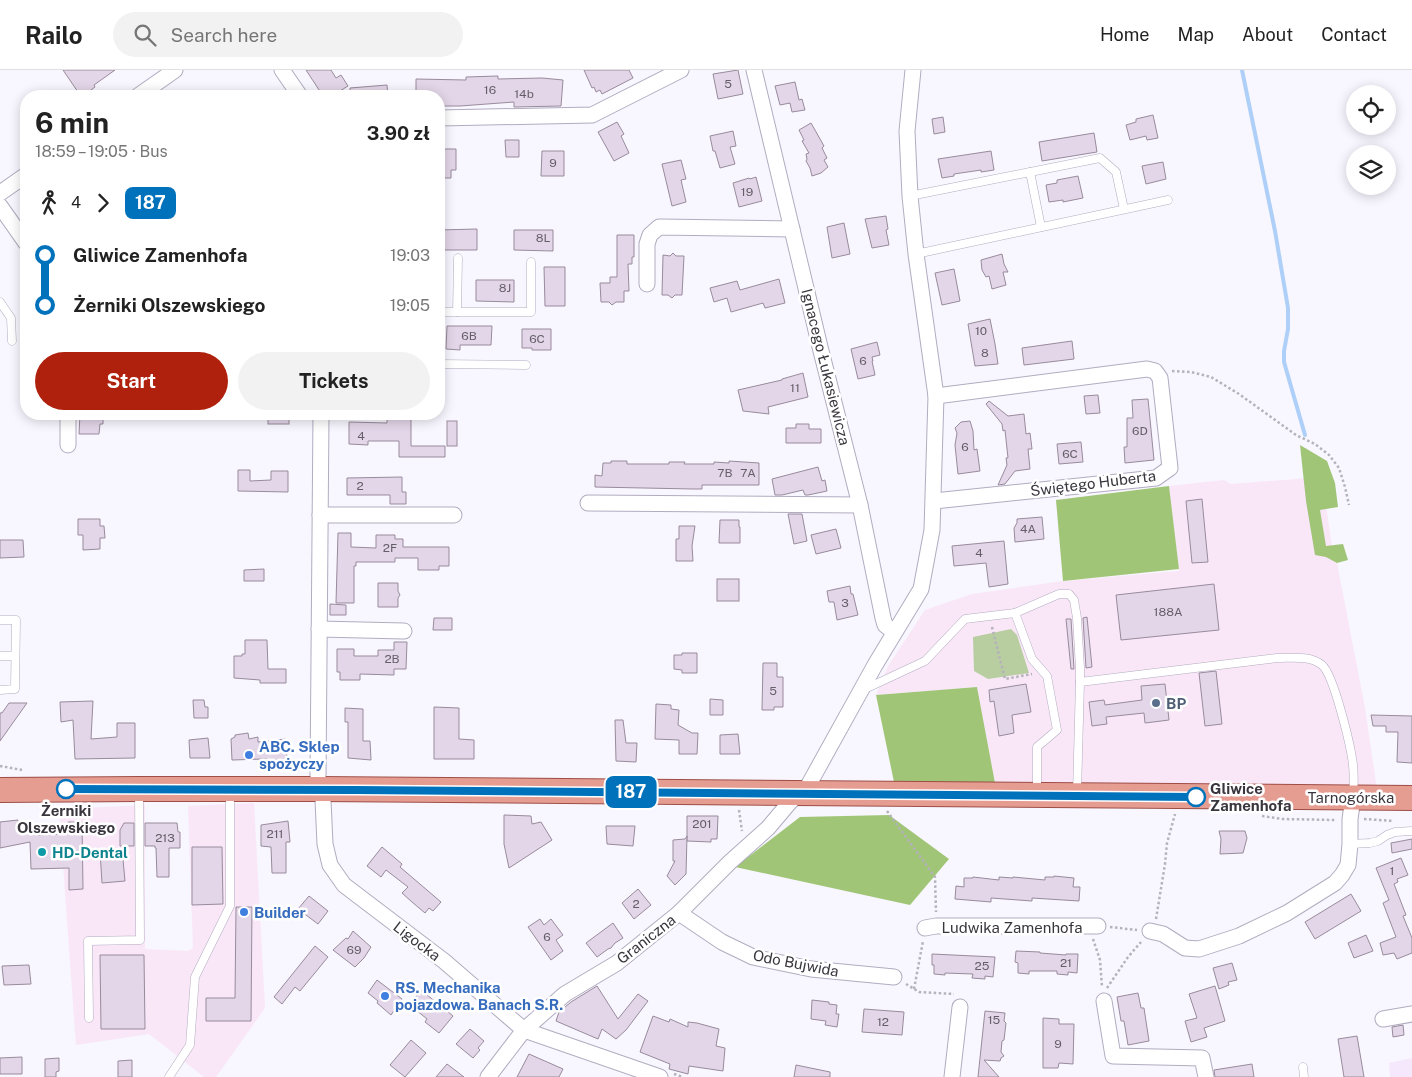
<!DOCTYPE html>
<meta charset="utf-8">
<style>
:root{--surface:#fff;--page:#f2f2f2;--text:#222;--muted:#767676;--line:#e0e0e0;--accent:#af210d}
body{margin:0;font-family:"Public Sans",sans-serif;background:var(--page);color:var(--text);height:100vh;display:flex;flex-direction:column;font-size:19px;white-space:nowrap}
*{box-sizing:border-box;margin:0}
p{font-size:16px;color:var(--muted)}
.icon{flex:none;width:28px;height:28px;fill:none;stroke:currentColor;stroke-width:2;stroke-linecap:round;stroke-linejoin:round}
.map{position:relative;flex:1;overflow:hidden}
.sheet{position:absolute;left:20px;top:20px;width:425px;height:330px;display:flex;flex-direction:column;background:var(--surface);border-radius:20px;box-shadow:0 2px 12px #0003}
.sheet>*{flex:none}
.badge{padding:0 10px;border-radius:8px;font-size:18px;line-height:32px}
.tools{position:absolute;left:1346px;top:15px;display:grid;gap:10px}
.tools a{display:grid;place-items:center;width:50px;height:50px;border-radius:50%;background:var(--surface);box-shadow:0 2px 12px #0003;font-size:25px}
.map>.badge{position:absolute;translate:-50% -50%;box-shadow:0 0 0 2px #fff}
.legs{display:flex;align-items:center;gap:8px;height:55px;padding:0 15px;font-size:16px}
.legs p{margin-inline-start:auto}
.summary{display:flex;align-items:center;justify-content:space-between;height:85px;padding:0 15px}
h1{font-size:28px;font-weight:700;line-height:38px}
.action{display:flex;gap:10px;margin-top:auto;padding:10px 15px}
.action a{flex:1;height:58px;border-radius:30px;background:var(--accent);color:#fff;font-size:20px;font-weight:700;line-height:58px;text-align:center}
.action a+a{background:var(--page);color:var(--text)}
ul{padding:0 15px;list-style:none}
li{display:flex;align-items:center;gap:18px;height:50px;font-size:19px}
li i{display:grid;place-items:center;width:8px;height:100%;margin:0 6px;background:currentColor}
li i::after{content:'';width:12px;height:12px;margin:-6px;border:4px solid;border-radius:50%;background:var(--surface)}
li p{margin-inline-start:auto}
li:first-child i{background:linear-gradient(#0000 50%,currentColor 0)}
li:last-child i{background:linear-gradient(currentColor 50%,#0000 0)}
header{display:flex;align-items:center;gap:30px;box-sizing:border-box;height:70px;padding:0 25px;background:var(--surface);border-bottom:1px solid var(--line)}
header strong{font-size:24px}
nav{display:flex;gap:28px;margin-inline-start:auto;font-size:18px}
.search{width:350px;height:45px;background:var(--page);display:flex;align-items:center;gap:12px;box-sizing:border-box;padding:0 18px;border-radius:28px;color:var(--muted);font-size:19px}
.map>svg:first-child{display:block}
.commercial{fill:#f9e7f8}
.industrial{fill:#f5e8fc}
.green{fill:#b8cea0}
.forest{fill:#a1c577}
.lines{fill:none;stroke-linecap:round;stroke-linejoin:round}
.stream{stroke:#aecff7;stroke-width:4}
.building{fill:#e3d6e8;stroke:#988b9c}
.lane-casing{stroke:#b2acc0;stroke-width:9}
.street-casing{stroke:#b2acc0;stroke-width:17}
.primary-casing{stroke:#9e4e46;stroke-width:26}
.path{stroke:#b4b2ba;stroke-width:2.5;stroke-dasharray:2.5 2.5;stroke-linecap:butt}
.lane{stroke:#fff;stroke-width:8}
.street{stroke:#fff;stroke-width:15}
.primary{stroke:#e59d92;stroke-width:24}
.line-1-casing{stroke:#fff;stroke-width:11}
.line-1{stroke:#0072bc;stroke-width:8}
.service-dot{fill:#5c6f8a;stroke:#fff;stroke-width:2}
.shop-dot{fill:#3f7fe0;stroke:#fff;stroke-width:2}
.stop-1-dot{fill:#fff;stroke:#0072bc;stroke-width:2.5}
.culture-dot{fill:#0f9aa8;stroke:#fff;stroke-width:2}
.labels{text-anchor:middle;dominant-baseline:central;stroke-width:5;stroke-linejoin:round;paint-order:stroke}
.number-label{font-size:12px;fill:#645e68}
.street-label{font-size:15px;fill:#39363e;stroke:#fff}
.service-label{font-size:15px;font-weight:bold;fill:#4e5e75;stroke:#fff;text-anchor:start}
.shop-label{font-size:15px;font-weight:bold;fill:#366cbe;stroke:#fff;text-anchor:start}
.stop-label{font-size:15px;font-weight:bold;fill:#39363e;stroke:#fff;text-anchor:start}
.culture-label{font-size:15px;font-weight:bold;fill:#0d838f;stroke:#fff;text-anchor:start}
</style>
<header>
<strong>Railo</strong>
<div class="search"><svg class="icon" aria-label="search" viewBox="0 0 24 24"><circle cx="10" cy="10" r="6"/><path d="M15 15l6 6"/></svg>Search here</div>
<nav><a>Home</a><a>Map</a><a>About</a><a>Contact</a></nav>
</header>
<div class="map">
<svg width="1412" height="1007" viewBox="0 0 1412 1007">
<rect width="100%" height="100%" fill="#f8f6fe"/>
<g class="commercial">
<polygon points="1322,407 1334,491 1337,493 1365,638 1377,720 1085,713 995,713 977,617 876,625 888,596 925,540 972,524 1063,511 1179,501 1169,416 1224,410 1231,414"/>
<polygon points="254,733 265,938 216,1007 204,1007 149,964 76,975 59,739 145,735 145,879 188,881 193,878 188,736"/>
</g>
<polygon class="industrial" points="1412,988 1412,1007 1390,1007 1389,993"/>
<polygon class="green" points="1011,559 1017,565 1029,603 988,609 974,601 973,567"/>
<g class="forest">
<polygon points="1300,375 1327,391 1335,413 1338,437 1320,440 1326,476 1343,474 1348,490 1337,493 1326,487 1315,485 1306,431"/>
<polygon points="1169,416 1179,499 1063,511 1056,430"/>
<polygon points="977,617 995,713 894,712 876,625"/>
<polygon points="889,745 949,789 910,835 735,797 800,747"/>
</g>
<g class="lines">
<polyline class="stream" points="1242,0 1275,161 1288,238 1288,259 1284,281 1284,292 1305,365"/>
</g>
<g class="building">
<polygon points="63,0 115,0 94,15 95,17 87,23 86,21 80,25"/>
<polygon points="306,0 331,0 336,8 341,5 348,16 332,26 323,26"/>
<polygon points="584,0 629,0 633,8 602,24 600,20 596,22 594,17 592,18"/>
<polygon points="738,0 743,24 718,29 713,4"/>
<polygon points="498,6 498,9 542,8 563,10 561,36 514,37 514,32 460,36 439,36 439,26 416,26 416,9 466,10 466,7"/>
<polygon points="795,12 799,30 802,29 805,40 792,42 790,33 780,35 775,16"/>
<polygon points="387,15 388,26 350,26 350,18"/>
<polygon points="1153,45 1158,68 1147,70 1146,66 1130,70 1126,55 1136,52 1136,49"/>
<polygon points="943,47 945,62 934,64 932,49"/>
<polygon points="617,52 624,64 621,66 629,83 614,91 598,62"/>
<polygon points="811,53 824,76 822,78 827,88 824,90 828,97 821,103 812,106 810,98 806,91 807,89 806,84 809,83 802,71 804,70 799,60"/>
<polygon points="733,61 736,76 730,77 735,94 720,98 715,81 713,81 710,66"/>
<polygon points="1094,63 1097,82 1042,91 1039,72"/>
<polygon points="505,70 519,70 519,87 506,87"/>
<polygon points="439,79 456,79 456,100 451,100 451,108 439,108"/>
<polygon points="542,81 564,81 564,106 541,106"/>
<polygon points="991,81 994,100 981,102 981,100 954,104 954,106 942,108 938,89"/>
<polygon points="681,90 686,109 681,110 686,132 672,136 662,94"/>
<polygon points="1163,92 1166,109 1146,114 1142,96"/>
<polygon points="1078,106 1083,128 1063,132 1063,130 1049,132 1046,115 1057,113 1057,110"/>
<polygon points="756,107 762,131 739,137 733,113 749,108 750,109"/>
<polygon points="886,146 888,159 886,160 889,175 872,178 865,149"/>
<polygon points="844,153 850,184 832,188 827,157"/>
<polygon points="477,159 477,180 439,180 439,160"/>
<polygon points="514,160 553,160 553,181 514,180"/>
<polygon points="617,165 634,165 634,187 632,187 632,194 628,194 629,221 624,221 624,232 616,232 612,235 609,232 601,232 600,213 610,213 610,207 617,207"/>
<polygon points="673,183 676,186 684,186 682,225 675,225 672,228 668,225 662,225 663,185 670,186"/>
<polygon points="1002,184 1004,194 1008,202 1003,202 1006,215 992,219 989,206 986,207 982,200 981,190"/>
<polygon points="544,197 565,197 565,236 545,236"/>
<polygon points="954,199 960,231 942,235 935,203"/>
<polygon points="779,209 785,233 765,238 763,233 731,242 727,228 714,232 710,218 737,211 740,220"/>
<polygon points="476,210 514,210 514,232 476,231"/>
<polygon points="990,249 995,274 998,294 975,296 968,254"/>
<polygon points="447,256 492,256 491,275 460,275 460,280 446,279"/>
<polygon points="522,259 551,259 551,280 532,280 532,278 522,278"/>
<polygon points="1072,271 1074,289 1024,295 1022,278"/>
<polygon points="877,272 880,285 872,287 873,291 872,291 875,305 858,309 851,279"/>
<polygon points="803,303 808,327 768,337 769,344 743,341 738,320 782,310 782,309"/>
<polygon points="1098,325 1100,343 1086,344 1084,326"/>
<polygon points="1148,329 1154,390 1125,393 1124,377 1127,377 1127,348 1133,348 1132,330"/>
<polygon points="989,331 1008,346 1024,344 1026,364 1030,363 1032,379 1028,379 1030,399 1015,401 1005,414 998,415 1007,395 1006,388 1008,388 1005,360 1003,361 1002,354 986,334"/>
<polygon points="80,344 103,344 103,354 100,354 99,364 79,364"/>
<rect x="268" y="344" width="21" height="10"/>
<polygon points="387,348 411,348 411,376 445,376 445,387 399,387 399,371 368,371 368,375 349,374 349,352 387,353"/>
<rect x="447" y="351" width="10" height="25"/>
<polygon points="970,351 973,361 974,380 977,379 980,401 958,404 955,375 957,363 955,358 961,352"/>
<polygon points="796,354 809,354 809,359 821,359 821,373 786,373 786,358 796,358"/>
<polygon points="1081,372 1083,392 1059,394 1057,374"/>
<polygon points="611,391 627,391 627,394 669,394 669,392 685,392 684,394 714,394 714,392 729,393 729,391 759,393 759,415 702,415 702,419 693,419 595,417 595,405 602,406 603,393 611,393"/>
<polygon points="818,397 822,411 825,410 827,421 808,425 805,425 803,420 782,425 775,425 772,409"/>
<polygon points="238,400 250,400 250,411 271,410 271,401 288,401 288,422 238,421"/>
<polygon points="402,407 402,422 406,422 406,434 390,434 390,425 347,425 347,408"/>
<polygon points="1202,429 1208,492 1192,493 1186,431"/>
<polygon points="788,444 802,444 807,471 794,474"/>
<polygon points="1042,447 1044,469 1015,472 1014,458 1017,453 1017,449"/>
<polygon points="78,449 100,449 100,456 104,456 105,468 100,468 100,479 83,480 83,465 78,465"/>
<polygon points="720,450 739,450 739,457 740,457 740,473 719,473"/>
<polygon points="679,456 695,456 692,476 693,491 676,491 676,469 679,469"/>
<polygon points="836,459 841,478 816,484 811,465"/>
<polygon points="338,463 351,463 351,477 376,478 376,465 395,465 395,469 403,469 403,477 449,477 449,496 439,496 439,500 418,500 418,488 395,488 395,492 356,492 356,496 354,496 354,533 336,533"/>
<polygon points="0,470 23,470 24,487 0,488"/>
<polygon points="1004,471 1008,514 989,517 986,493 954,496 952,476"/>
<polygon points="264,499 264,511 244,511 244,500"/>
<rect x="717" y="509" width="22" height="22"/>
<polygon points="378,513 398,513 398,521 400,525 398,528 398,537 378,537"/>
<polygon points="1214,514 1219,560 1121,570 1116,525"/>
<polygon points="850,516 851,524 853,524 858,545 837,550 834,532 829,532 827,521"/>
<polygon points="330,534 346,535 346,545 330,545"/>
<polygon points="1087,547 1092,597 1086,598 1083,548"/>
<polygon points="434,548 452,548 452,560 433,560"/>
<polygon points="1066,549 1071,549 1074,599 1071,599"/>
<polygon points="245,570 267,570 268,599 286,599 286,613 260,613 260,610 234,608 234,586 242,586 242,584 245,584"/>
<polygon points="394,572 407,572 406,599 394,599 394,605 360,604 360,610 340,610 340,602 337,602 337,579 354,579 354,586 378,586 378,580 394,580"/>
<polygon points="682,583 697,583 697,603 682,603 682,600 674,599 674,585 682,585"/>
<polygon points="763,593 777,593 777,607 783,607 783,637 774,637 774,640 762,640"/>
<polygon points="1216,601 1222,654 1205,656 1199,603"/>
<polygon points="1026,614 1031,642 1012,645 1014,663 999,666 994,631 990,632 989,620"/>
<polygon points="1165,614 1169,650 1145,653 1144,643 1106,647 1107,654 1092,656 1089,632 1104,630 1105,635 1142,630 1141,616"/>
<polygon points="710,629 723,630 723,645 710,645"/>
<polygon points="193,630 204,630 205,637 208,637 208,648 194,648"/>
<polygon points="93,631 91,669 117,667 117,653 135,653 135,688 75,689 73,650 61,652 60,632"/>
<polygon points="9,633 27,633 0,671 0,643 2,643"/>
<polygon points="656,634 671,635 671,639 679,640 678,655 692,663 698,663 697,684 679,684 679,670 655,669"/>
<polygon points="434,637 459,638 459,669 474,670 474,689 434,689"/>
<polygon points="345,638 363,639 363,671 370,671 371,690 348,688 348,652 345,652"/>
<polygon points="1371,645 1412,646 1412,693 1397,692 1398,662 1386,662 1386,656 1373,656"/>
<polygon points="615,650 623,650 626,673 637,673 636,692 616,691"/>
<polygon points="248,663 249,669 258,667 258,672 286,669 287,691 264,689 232,690 231,669 235,667 235,665"/>
<polygon points="738,664 740,684 720,684 720,665"/>
<polygon points="208,668 210,688 190,688 189,670"/>
<polygon points="504,745 531,746 532,754 541,752 552,770 509,798 504,774"/>
<polygon points="687,746 718,746 717,769 711,769 711,772 687,771"/>
<polygon points="18,750 18,760 37,759 38,765 68,764 68,752 82,752 83,819 69,820 69,798 31,799 30,772 0,778 0,752"/>
<polygon points="288,751 290,772 286,772 286,803 272,803 271,777 261,776 261,755"/>
<polygon points="124,753 134,753 134,776 120,776 120,760"/>
<polygon points="145,753 177,753 178,762 180,762 180,778 169,778 169,807 157,807 156,778 155,778 155,776 145,776"/>
<polygon points="606,756 635,756 633,776 607,774"/>
<polygon points="1219,761 1245,761 1247,768 1243,783 1220,784 1221,769"/>
<polygon points="687,766 686,804 675,815 667,806 675,791 673,791 673,770 685,769"/>
<polygon points="1412,769 1412,779 1392,783 1391,773"/>
<polygon points="192,777 222,777 223,834 192,835"/>
<polygon points="382,777 402,794 400,797 441,832 433,841 429,838 425,843 412,832 402,823 408,817 386,800 381,807 367,796"/>
<polygon points="122,779 125,811 102,813 100,781"/>
<polygon points="1401,788 1408,805 1397,809 1398,812 1394,814 1406,845 1403,846 1412,868 1412,883 1397,889 1394,883 1383,885 1380,873 1396,867 1383,833 1389,830 1376,798"/>
<polygon points="1054,806 1074,808 1073,817 1080,817 1079,831 1032,828 1032,831 991,828 991,832 955,829 956,816 964,817 964,808 973,808 973,807 999,810 999,807 1013,808 1013,807 1045,810 1045,807 1054,807"/>
<polygon points="638,819 651,835 634,849 622,833"/>
<polygon points="1351,824 1361,841 1315,869 1305,852"/>
<polygon points="309,826 328,841 318,854 298,839"/>
<polygon points="236,837 252,837 251,951 206,951 206,928 235,928"/>
<polygon points="540,849 544,855 551,849 563,865 556,870 563,881 551,890 528,857"/>
<polygon points="613,853 623,868 615,873 611,878 608,879 597,887 586,873"/>
<polygon points="353,861 371,877 364,888 355,897 333,880 346,868 348,869"/>
<polygon points="1366,865 1373,881 1354,888 1348,873"/>
<polygon points="315,876 328,887 300,921 295,917 282,934 274,927"/>
<polygon points="1016,881 1040,882 1040,883 1066,885 1066,884 1078,884 1077,903 1068,902 1068,905 1057,904 1057,901 1029,901 1029,904 1018,903 1018,893 1015,892"/>
<polygon points="932,884 995,887 993,907 985,906 985,909 972,908 973,904 945,903 945,905 934,904 934,895 932,895"/>
<polygon points="100,885 144,885 145,959 101,959"/>
<polygon points="1232,893 1237,910 1228,912 1229,915 1219,919 1213,898"/>
<polygon points="29,895 31,914 4,915 2,896"/>
<polygon points="377,910 402,929 391,945 377,933 378,931 368,923"/>
<polygon points="597,916 618,949 638,924 648,931 626,960 616,969 602,959 598,969 556,951 559,942 571,932"/>
<polygon points="1215,916 1225,951 1204,958 1207,967 1191,972 1185,951 1197,948 1189,924"/>
<polygon points="421,920 453,946 439,963 425,952 427,949 410,935"/>
<polygon points="1138,923 1141,938 1144,938 1149,971 1128,975 1124,951 1121,951 1117,927"/>
<polygon points="812,930 829,932 829,934 837,935 836,944 839,944 837,957 825,955 826,951 811,949"/>
<polygon points="864,939 904,942 902,965 862,962"/>
<polygon points="985,941 1005,943 1004,951 1006,953 1004,970 1002,971 1001,982 1004,986 1001,988 1000,991 984,990 999,1007 978,1007"/>
<polygon points="653,946 669,952 670,949 688,957 688,952 697,953 719,959 716,976 725,978 723,1001 689,996 688,1004 669,999 670,994 640,982"/>
<polygon points="1043,948 1059,949 1059,954 1074,954 1073,994 1059,993 1058,998 1043,998"/>
<polygon points="1403,955 1404,965 1393,967 1392,957"/>
<polygon points="470,959 484,971 478,978 480,980 473,988 456,974"/>
<polygon points="1357,966 1364,1007 1344,1007 1338,969"/>
<polygon points="411,970 426,983 405,1007 390,995"/>
<polygon points="529,984 563,999 559,1007 517,1007"/>
<polygon points="22,987 22,1004 0,1004 0,988"/>
<polygon points="59,988 59,1001 56,1002 56,1007 45,1007 45,989"/>
<polygon points="132,990 132,1007 118,1007 118,991"/>
<polygon points="447,994 464,1007 436,1007"/>
<polygon points="1252,994 1254,1007 1215,1007 1214,1000"/>
<polygon points="796,995 830,1002 830,1007 794,1007"/>
</g>
<g class="lines">
<g class="lane-casing">
<g id="lane">
<polyline points="1030,102 1041,157"/>
<polyline points="910,126 1100,88 1116,102 1124,139"/>
<polyline points="916,184 1168,130"/>
<polyline points="0,232 11,248 12,271"/>
<polyline points="439,242 531,242 531,192"/>
<polyline points="457,242 458,188"/>
<polyline points="439,294 526,295"/>
<polyline points="1015,543 1059,524 1069,524 1074,530 1077,548 1080,598 1080,612"/>
<polyline points="0,550 16,550 15,619 0,620"/>
<polyline points="0,586 15,586"/>
<polyline points="865,619 925,591 965,549 1015,543 1032,589 1047,606 1057,660 1037,677 1037,721"/>
<path d="M1077 723 1080 612 1277 588C1292 588 1310 585 1322 595 1334 605 1351 677 1353 695 1354 705 1354 715 1353 726"/>
<polyline points="1350,774 1370,773 1378,771 1387,765 1395,762 1412,761"/>
<polyline points="89,948 88,871 140,870 139,722"/>
<polyline points="1303,997 1304,1007"/>
<polyline points="169,1007 190,975 195,907 230,836 230,721"/>
</g>
</g>
<g class="street-casing">
<g id="street">
<polyline points="282,0 300,26"/>
<polyline points="754,0 820,277 860,435 883,548 885,555 894,562"/>
<polyline points="138,26 175,0"/>
<polyline points="439,48 592,45 681,0"/>
<polyline points="0,123 26,105"/>
<polyline points="0,136 26,173"/>
<polyline points="647,214 647,174 650,165 659,157 792,159"/>
<polyline points="68,344 68,375"/>
<polyline points="321,344 318,709 323,730 325,774 330,795 344,815 444,891 524,960 660,1007"/>
<polyline points="934,431 1156,408 1170,398 1160,308 1155,301 1147,299 936,326"/>
<polyline points="588,433 860,435"/>
<polyline points="320,445 454,445"/>
<polyline points="319,559 404,561"/>
<polyline points="679,843 722,872 753,887 811,899 894,907"/>
<polyline points="925,858 936,856 1098,856"/>
<polyline points="1150,861 1163,864 1185,878 1199,879 1239,866 1287,843 1335,813 1342,805 1348,795 1350,774 1350,749 1353,728"/>
<polyline points="1104,931 1113,986 1202,988 1206,1007"/>
<polyline points="1383,949 1412,944"/>
<polyline points="488,1007 524,960 565,924 617,893 679,843 730,792 768,758 790,732 808,716 875,595 921,519 932,460 936,326 916,184 910,126 907,61 913,0"/>
<polyline points="952,1007 960,937"/>
</g>
</g>
<g class="primary-casing">
<polyline id="primary" points="0,720 139,719 320,719 1412,728"/>
</g>
<g class="path">
<polyline points="1172,301 1191,302 1211,307 1239,324 1296,365 1315,374 1329,385 1339,398 1345,417 1349,435"/>
<polyline points="992,557 1005,609 1032,604"/>
<polyline points="0,696 22,700"/>
<polyline points="739,740 742,761"/>
<polyline points="887,741 935,807 936,842"/>
<polyline points="1262,746 1282,749 1336,750"/>
<polyline points="1364,749 1394,751"/>
<polyline points="1156,849 1165,794 1167,773 1175,744"/>
<polyline points="1110,857 1137,860"/>
<polyline points="1093,869 1100,890 1102,917"/>
<polyline points="906,914 919,922 954,924"/>
<polyline points="1107,918 1128,887 1141,872"/>
<polyline points="914,919 923,871"/>
<polyline points="674,1004 683,1007"/>
</g>
<use href="#lane" class="lane"/>
<use href="#street" class="street"/>
<use href="#primary" class="primary"/>
</g>
<g class="lines">
<g class="line-1-casing">
<polyline id="line-1" points="66,719 356,720 1196,727"/>
</g>
<use href="#line-1" class="line-1"/>
</g>
<circle class="service-dot" cx="1156" cy="633" r="5"/>
<g class="shop-dot">
<circle cx="249" cy="685" r="5"/>
<circle cx="244" cy="842" r="5"/>
<circle cx="385" cy="926" r="5"/>
</g>
<g class="stop-1-dot">
<circle cx="66" cy="719" r="9"/>
<circle cx="1196" cy="727" r="9"/>
</g>
<circle class="culture-dot" cx="42" cy="782" r="5"/>
<g class="labels">
<g class="number-label">
<text x="728" y="14">5</text>
<text x="490" y="20">16</text>
<text x="524" y="24">14b</text>
<text x="553" y="93">9</text>
<text x="747" y="122">19</text>
<text x="543" y="168">8L</text>
<text x="505" y="218">8J</text>
<text x="981" y="261">10</text>
<text x="469" y="266">6B</text>
<text x="537" y="269">6C</text>
<text x="985" y="283">8</text>
<text x="863" y="291">6</text>
<text x="795" y="318">11</text>
<text x="1140" y="361">6D</text>
<text x="361" y="366">4</text>
<text x="965" y="377">6</text>
<text x="1070" y="384">6C</text>
<text x="725" y="403">7B</text>
<text x="748" y="403">7A</text>
<text x="360" y="416">2</text>
<text x="1028" y="459">4A</text>
<text x="390" y="478">2F</text>
<text x="979" y="483">4</text>
<text x="845" y="533">3</text>
<text x="1168" y="542">188A</text>
<text x="392" y="589">2B</text>
<text x="773" y="621">5</text>
<text x="702" y="754">201</text>
<text x="275" y="764">211</text>
<text x="165" y="768">213</text>
<text x="1392" y="801">1</text>
<text x="636" y="834">2</text>
<text x="547" y="867">6</text>
<text x="354" y="880">69</text>
<text x="1066" y="893">21</text>
<text x="982" y="896">25</text>
<text x="994" y="950">15</text>
<text x="883" y="952">12</text>
<text x="1058" y="974">9</text>
</g>
<g class="street-label">
<text transform="translate(826 297) rotate(76)">Ignacego Łukasiewicza</text>
<text transform="translate(1093 413) rotate(-7)">Świętego Huberta</text>
<text x="1351" y="727">Tarnogórska</text>
<text x="1012" y="857">Ludwika Zamenhofa</text>
<text transform="translate(646 869) rotate(-38)">Graniczna</text>
<text transform="translate(417 871) rotate(37)">Ligocka</text>
<text transform="translate(796 893) rotate(11)">Odo Bujwida</text>
</g>
<g class="service-label">
<text x="1166" y="633">BP</text>
</g>
<g class="shop-label">
<text x="259" y="676">ABC. Sklep<tspan x="259" dy="17">spożyczy</tspan></text>
<text x="254" y="842">Builder</text>
<text x="395" y="917">RS. Mechanika<tspan x="395" dy="17">pojazdowa. Banach S.R.</tspan></text>
</g>
<g class="stop-label">
<text x="1210" y="718">Gliwice<tspan x="1210" dy="17">Zamenhofa</tspan></text>
<text x="66" y="740" text-anchor="middle">Żerniki<tspan x="66" dy="17">Olszewskiego</tspan></text>
</g>
<g class="culture-label">
<text x="52" y="782">HD-Dental</text>
</g>
</g>
</svg>
<div class="tools">
<a><svg class="icon" aria-label="locate" viewBox="0 0 24 24"><circle cx="12" cy="12" r="6"/><path d="M12 2v4M12 18v4M2 12h4M18 12h4"/></svg></a>
<a><svg class="icon" aria-label="layers" viewBox="0 0 24 24"><path d="M12 4l9 5-9 5-9-5zM3 14l9 5 9-5"/></svg></a>
</div>
<b class="badge" style="left:631px;top:722px;background:#0072bc;color:#fff">187</b>
<section class="sheet">
<div class="summary"><div><h1>6 min</h1><p>18:59 – 19:05 · Bus</p></div><b>3.90 zł</b></div>
<div class="legs"><svg class="icon" aria-label="walk" viewBox="0 0 24 24"><circle cx="13" cy="4" r="2"/><path d="M13 8l-2 6 4 7M11 14l-3 7M7 12l3-4h3l4 4"/></svg>4<svg class="icon" aria-label="forward" viewBox="0 0 24 24"><path d="M9 5l7 7-7 7"/></svg><b class="badge" style="background:#0072bc;color:#fff">187</b></div>
<ul>
<li><i style="color:#0072bc"></i><b>Gliwice Zamenhofa</b><p>19:03</p></li>
<li><i style="color:#0072bc"></i><b>Żerniki Olszewskiego</b><p>19:05</p></li>
</ul>
<div class="action"><a>Start</a><a>Tickets</a></div>
</section>
</div>
